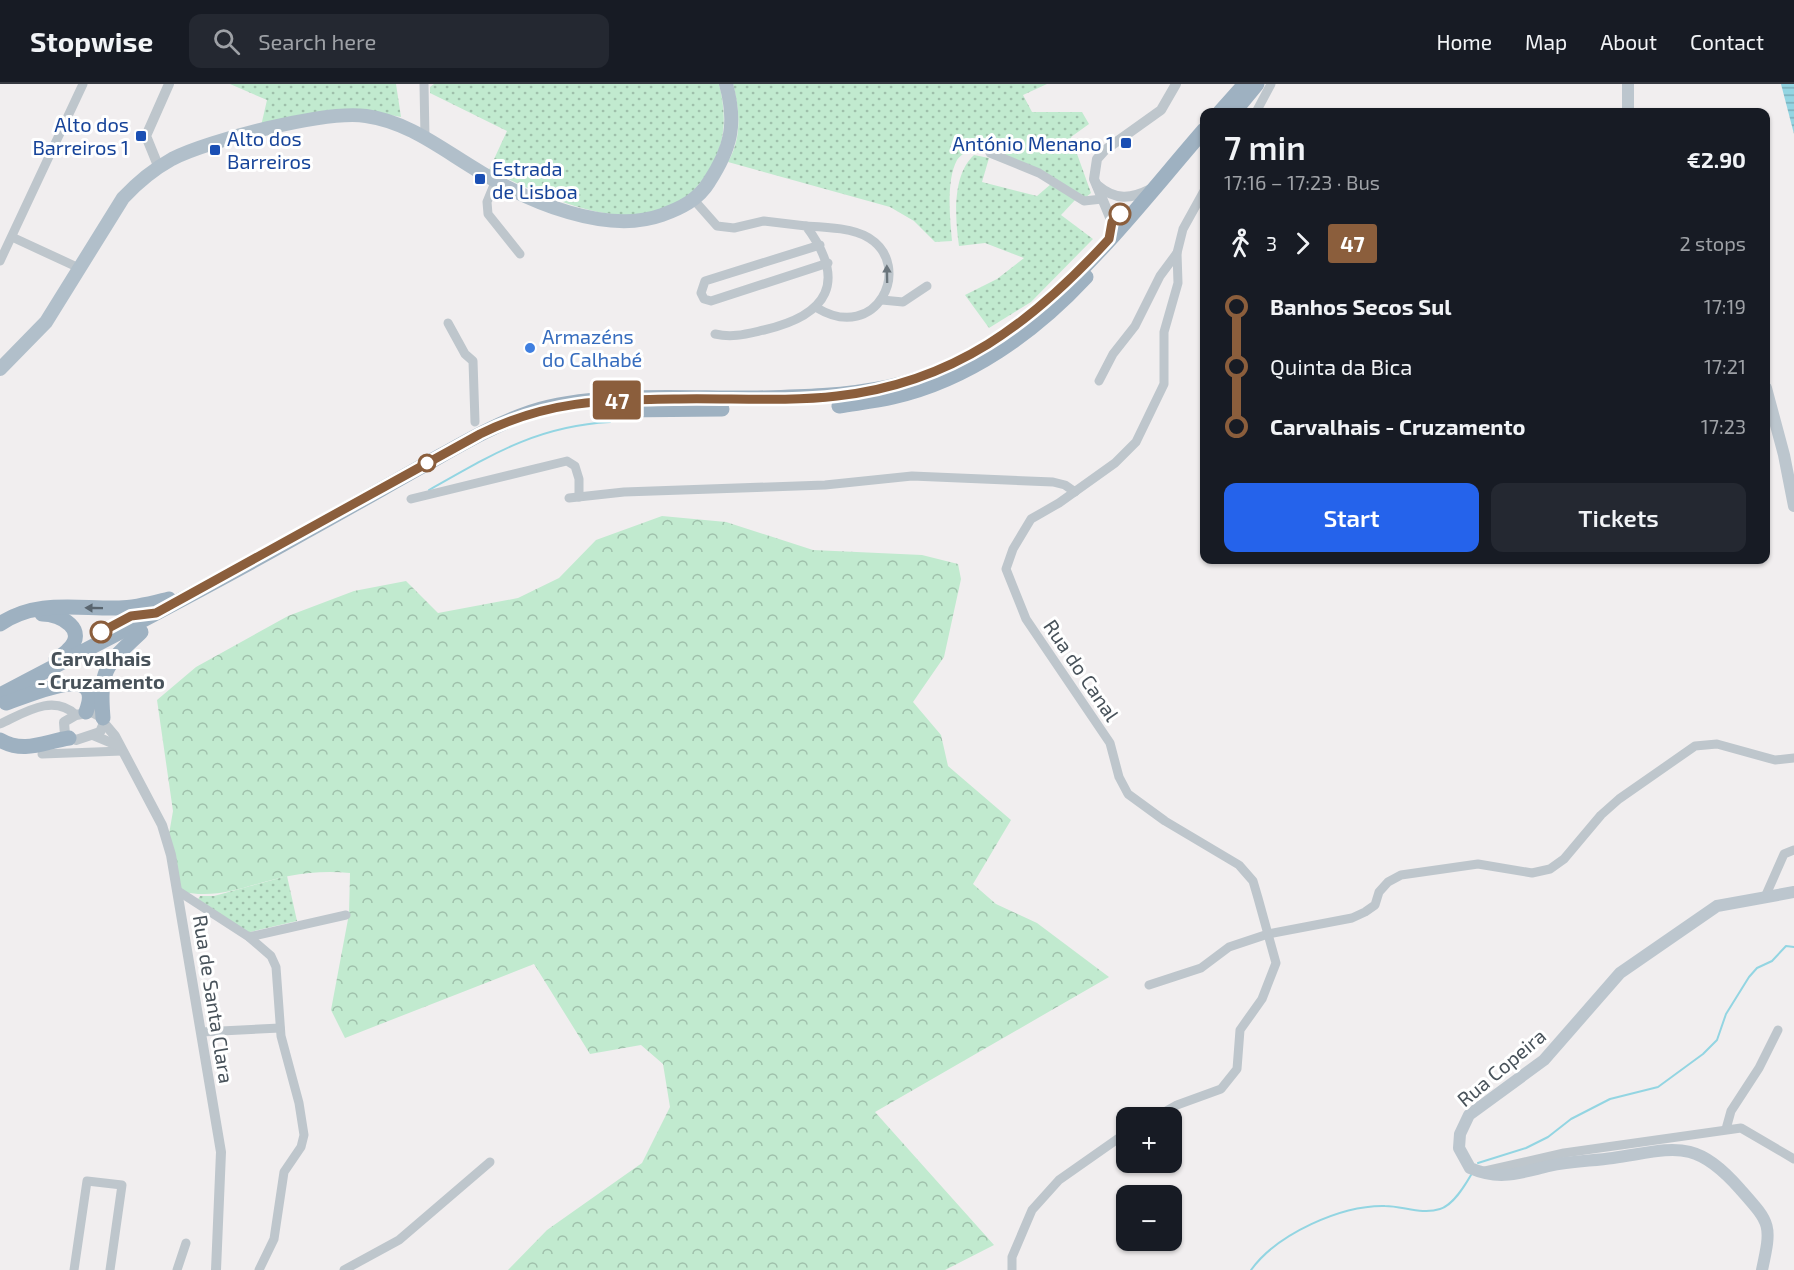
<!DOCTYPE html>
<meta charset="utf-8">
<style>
:root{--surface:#171b24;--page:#242831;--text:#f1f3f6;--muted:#9ea1a6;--line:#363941;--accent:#2563eb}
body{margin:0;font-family:"Exo 2",sans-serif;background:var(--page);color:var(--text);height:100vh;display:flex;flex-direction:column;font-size:22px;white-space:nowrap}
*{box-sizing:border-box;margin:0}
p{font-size:20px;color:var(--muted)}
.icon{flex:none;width:33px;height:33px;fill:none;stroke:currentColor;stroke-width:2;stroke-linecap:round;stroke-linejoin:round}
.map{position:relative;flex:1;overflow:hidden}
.details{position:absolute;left:1200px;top:24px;width:570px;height:456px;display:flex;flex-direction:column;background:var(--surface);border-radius:12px;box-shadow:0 2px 4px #0004}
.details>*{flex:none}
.badge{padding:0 12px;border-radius:4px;font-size:21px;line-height:39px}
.tools{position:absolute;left:1116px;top:1023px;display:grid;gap:12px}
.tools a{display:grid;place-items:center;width:66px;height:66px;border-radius:12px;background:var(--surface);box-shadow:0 2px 4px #0004;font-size:30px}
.map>.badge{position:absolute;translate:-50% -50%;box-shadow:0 0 0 3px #fff}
.legs{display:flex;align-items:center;gap:9px;height:66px;padding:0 24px;font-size:20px}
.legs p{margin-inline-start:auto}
.overview{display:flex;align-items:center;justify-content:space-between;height:102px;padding:0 24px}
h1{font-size:33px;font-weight:600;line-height:45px}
.button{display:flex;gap:12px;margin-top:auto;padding:12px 24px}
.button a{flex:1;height:69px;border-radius:12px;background:var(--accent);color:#fff;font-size:24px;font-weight:600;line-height:69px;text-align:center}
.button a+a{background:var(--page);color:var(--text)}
ul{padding:0 24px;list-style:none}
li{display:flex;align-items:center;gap:21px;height:60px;font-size:22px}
li i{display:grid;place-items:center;width:9px;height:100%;margin:0 8px;background:currentColor}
li i::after{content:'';width:15px;height:15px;margin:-8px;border:4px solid;border-radius:50%;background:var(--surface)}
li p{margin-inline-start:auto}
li:first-child i{background:linear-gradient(#0000 50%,currentColor 0)}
li:last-child i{background:linear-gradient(currentColor 50%,#0000 0)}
header{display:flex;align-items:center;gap:36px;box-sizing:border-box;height:84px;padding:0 30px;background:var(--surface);border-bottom:2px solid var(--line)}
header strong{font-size:28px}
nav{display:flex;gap:33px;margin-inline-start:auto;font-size:21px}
.search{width:420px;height:54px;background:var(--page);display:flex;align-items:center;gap:15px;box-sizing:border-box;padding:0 21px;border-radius:12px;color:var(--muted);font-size:22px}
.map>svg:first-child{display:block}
.grass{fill:url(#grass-dots)}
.forest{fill:url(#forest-crowns)}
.water{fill:url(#water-rules)}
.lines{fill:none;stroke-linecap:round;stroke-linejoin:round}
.stream{stroke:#93d5e2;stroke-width:2}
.minor{stroke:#bec6cc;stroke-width:9}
.tertiary{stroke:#bec6cc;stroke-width:10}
.secondary{stroke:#bcc6ce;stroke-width:12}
.primary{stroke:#b1bfca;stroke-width:14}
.trunk{stroke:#9eb1c1;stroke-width:15}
.oneway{fill:#6b757c}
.oneway2{fill:#59656f}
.line-1-casing{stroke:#fff;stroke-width:14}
.line-1{stroke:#8b5e3c;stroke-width:9}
.transit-dot{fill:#1a4fb4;stroke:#fff;stroke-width:2}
.stop-1-dot{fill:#fff;stroke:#8b5e3c;stroke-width:3}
.shop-dot{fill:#3f7fe0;stroke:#fff;stroke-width:2}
.labels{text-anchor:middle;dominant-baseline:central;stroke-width:6;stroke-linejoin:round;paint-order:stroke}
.transit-label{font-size:20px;fill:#164399;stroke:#fff;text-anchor:end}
.shop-label{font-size:20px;fill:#366cbe;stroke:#fff;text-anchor:start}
.stop-label{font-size:20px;font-weight:bold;fill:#48525a;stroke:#fff}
.street-label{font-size:20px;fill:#48525a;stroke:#fff}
</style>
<header>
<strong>Stopwise</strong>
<div class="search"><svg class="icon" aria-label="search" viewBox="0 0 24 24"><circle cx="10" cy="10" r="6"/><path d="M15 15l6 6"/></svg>Search here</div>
<nav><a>Home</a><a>Map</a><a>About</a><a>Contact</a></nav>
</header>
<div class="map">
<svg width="1794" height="1186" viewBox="0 0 1794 1186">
<defs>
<pattern id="grass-dots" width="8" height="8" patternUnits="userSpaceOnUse" patternTransform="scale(1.5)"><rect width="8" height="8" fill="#c1eacf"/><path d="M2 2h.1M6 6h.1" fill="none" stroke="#9fc0ab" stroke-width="1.8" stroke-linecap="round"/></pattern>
<pattern id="forest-crowns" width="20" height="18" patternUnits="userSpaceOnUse" patternTransform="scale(1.5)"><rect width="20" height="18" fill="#c1eacf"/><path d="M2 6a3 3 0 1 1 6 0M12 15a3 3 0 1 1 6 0" fill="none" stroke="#9fc0ab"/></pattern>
<pattern id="water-rules" width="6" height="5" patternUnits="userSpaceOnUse" patternTransform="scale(1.5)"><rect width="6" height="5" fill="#93d5e2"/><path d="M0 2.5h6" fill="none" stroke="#7aafba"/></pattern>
</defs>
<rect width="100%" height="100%" fill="#f1eeef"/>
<g class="grass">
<polygon points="230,0 396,0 401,33 363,26 261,42 267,16"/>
<path d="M434 0H719C727 31 726 61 708 88 657 169 554 117 489 86L507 47 430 9V3Z"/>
<path d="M733 0H1047L1023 11 1032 28H1082L1089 40 1071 53 1091 109 1085 114C1049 91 1015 70 972 63 968 67 960 71 957 76 946 96 950 135 952 157L935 158 914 137 890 123 728 78C742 54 740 26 733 0Z"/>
<path d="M974 71 989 74 982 98 1037 112 1051 100 1076 115 1061 131 1093 155 1031 218 989 244 965 211 997 195 1024 174 985 159 959 162C955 134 952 91 974 71Z"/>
<polygon points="287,792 297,837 246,849 197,817 200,812 214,812"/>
</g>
<path class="forest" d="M662 432 726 438 813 466 922 471 958 480 961 495 944 573 913 618 941 651 948 682 1011 736 973 800 996 820 1037 839 1109 893 875 1028 994 1161 945 1186H508L547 1146 642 1079 670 1023 663 980 641 961 590 970 534 880 345 954 331 926 349 830 350 789C330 787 309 788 289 792 247 800 222 817 178 807L168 756 173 727 157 616 196 583 288 532 354 507 406 497 438 529 518 514 559 494 596 456Z"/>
<polygon class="water" points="1781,0 1794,0 1794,50"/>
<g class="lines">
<g class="stream">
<path d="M429 406C491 371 537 342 610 338"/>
<polyline points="1478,1079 1526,1064 1548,1053 1571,1035 1610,1015 1658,1003 1703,970 1717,956 1726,930 1749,893 1757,884 1772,877 1786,862 1794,863"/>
<path d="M1251 1186C1277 1150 1341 1121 1385 1122 1403 1122 1422 1131 1440 1125 1453 1121 1464 1103 1471 1091"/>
</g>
<g class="minor">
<polyline points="424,0 425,54"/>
<polyline points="1256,28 1271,0"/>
<polyline points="990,69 1039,89 1084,117 1102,115"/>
<polyline points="496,96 487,118 488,130 520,170"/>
<path d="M694 116 717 142 734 144 764 137 806 142C848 198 828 231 764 246 746 250 733 254 715 250"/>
<path d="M806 142C825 143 854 144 869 154 914 182 877 260 817 224"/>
<polyline points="12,153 79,184"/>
<polyline points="820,161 705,197 701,209 704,215 711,217 828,179"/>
<polyline points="0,177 83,0"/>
<polyline points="882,216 903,218 927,202"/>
<polyline points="448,239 465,270 473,277 475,338"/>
<polyline points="1099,297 1113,270 1135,242 1160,192 1177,169"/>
<polyline points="569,414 624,408 825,401 912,392 1053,398 1065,401 1075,408"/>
<polyline points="411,415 567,377 575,382 579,395 579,413"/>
<path d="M0 640C24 629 53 609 76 631"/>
<polyline points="42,670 122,667"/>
<polyline points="178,807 249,853 271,872 276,883 281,952 299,1019 304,1051 301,1063 284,1088 274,1155 259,1186"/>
<polyline points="1765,813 1784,770 1794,766"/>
<polyline points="249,853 346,831"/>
<polyline points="1149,901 1201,884 1229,863 1268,850 1352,834 1365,828 1375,821 1379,808 1388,798 1401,791 1478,780 1532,789 1550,785 1564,775 1601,731 1619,715 1695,662 1717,660 1775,676 1794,674"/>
<polyline points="201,948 280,944"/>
<polyline points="1154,1034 1177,1021 1221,1005 1237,985 1240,946 1262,915 1276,879 1258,814 1253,797 1239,781 1165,737 1128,710 1119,693 1110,659 1026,535 1006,485 1013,465 1031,435 1059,419 1115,379 1136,358 1164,300 1164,248 1178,199 1177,169 1183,145 1204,107"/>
<polyline points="1726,1045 1731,1027 1759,984 1778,946"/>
<polyline points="1485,1087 1564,1069 1741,1044 1794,1075"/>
<polyline points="74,1186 87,1097 122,1101 110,1186"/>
<polyline points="177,1186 186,1159"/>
<polyline points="344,1186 399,1156 490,1078"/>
<polyline points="1012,1186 1012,1173 1032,1126 1059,1096 1126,1049"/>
</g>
<g class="tertiary">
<polyline points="159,84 146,52 169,0"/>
<path d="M1097 101C1116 117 1131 115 1151 105"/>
<polyline points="1109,154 1112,138 1094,95 1097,75 1105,66 1161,26 1176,0"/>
<polygon points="92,628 103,634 104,639 100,648 76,656 65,651 64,638 76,631"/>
<polyline points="104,639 115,652 162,741 171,771 221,1068 216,1186"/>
<polyline points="95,652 119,662"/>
</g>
<g class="secondary">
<polyline points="1628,28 1628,0"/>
<polyline points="1766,304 1784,371 1794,422"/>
<path d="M1762 1186C1772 1140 1771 1140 1740 1105 1694 1053 1675 1065 1613 1074 1592 1077 1570 1077 1549 1082 1519 1089 1500 1097 1470 1084L1459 1064 1460 1050 1469 1031 1544 976 1620 889 1717 822 1794 808"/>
</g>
<path class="primary" d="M0 285 46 238 123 114C137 99 154 85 172 75 209 56 326 26 366 32 410 38 444 67 482 89 530 118 606 151 662 131 681 124 698 116 709 98 731 64 737 40 726 0"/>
<g class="trunk">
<polyline points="1220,28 1245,0"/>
<polyline points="1234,28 1257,0"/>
<path d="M839 322C857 319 876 317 893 313 968 296 1035 248 1086 193"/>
<polyline points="620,326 722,325"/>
<path d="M42 530C61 530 89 546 68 566 65 570 60 572 56 575"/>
<path d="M0 540C37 515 77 525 119 524 136 524 153 519 169 515"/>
<path d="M0 611C102 557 205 505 305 448 345 426 385 403 426 380 460 361 493 341 531 328 596 307 689 315 758 314 802 313 845 312 888 303 1027 274 1117 146 1204 46"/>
<path d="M6 619C29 612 106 575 86 628"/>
<path d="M103 634C99 585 106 581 141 548"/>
<path d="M0 656C24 670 44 658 69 654"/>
</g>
</g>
<defs><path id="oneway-solid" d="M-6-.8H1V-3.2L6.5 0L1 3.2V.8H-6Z" transform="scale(1.5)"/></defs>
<use class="oneway" href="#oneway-solid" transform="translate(887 190) rotate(-91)"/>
<use class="oneway2" href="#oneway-solid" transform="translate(94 524) rotate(-179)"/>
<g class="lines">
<g class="line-1-casing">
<path id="line-1" d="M101 548 131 532 156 529 480 350C549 316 603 316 679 315 729 314 788 318 837 312 954 299 1032 239 1109 155L1112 138 1120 130"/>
</g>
<use href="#line-1" class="line-1"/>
</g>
<g class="transit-dot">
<rect x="135" y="46" width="12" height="12" rx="3"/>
<rect x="1120" y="53" width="12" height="12" rx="3"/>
<rect x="209" y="60" width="12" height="12" rx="3"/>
<rect x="474" y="89" width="12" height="12" rx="3"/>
</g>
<g class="stop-1-dot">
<circle cx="1120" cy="130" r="10"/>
<circle cx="427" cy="379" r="8"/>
<circle cx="101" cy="548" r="10"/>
</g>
<circle class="shop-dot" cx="530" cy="264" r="6"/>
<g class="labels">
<g class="transit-label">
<text x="129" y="40">Alto dos<tspan x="129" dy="23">Barreiros 1</tspan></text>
<text x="227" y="54" text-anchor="start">Alto dos<tspan x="227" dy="23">Barreiros</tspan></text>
<text x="1114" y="59">António Menano 1</text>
<text x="492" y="84" text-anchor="start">Estrada<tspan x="492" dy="23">de Lisboa</tspan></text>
</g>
<g class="shop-label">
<text x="542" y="252">Armazéns<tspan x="542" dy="23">do Calhabé</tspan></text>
</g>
<g class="stop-label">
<text x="101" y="574">Carvalhais<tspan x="101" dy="23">- Cruzamento</tspan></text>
</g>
<g class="street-label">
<text transform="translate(1082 586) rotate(56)">Rua do Canal</text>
<text transform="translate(214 915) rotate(81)">Rua de Santa Clara</text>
<text transform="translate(1501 983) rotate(-40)">Rua Copeira</text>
</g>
</g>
</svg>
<div class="tools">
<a>+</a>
<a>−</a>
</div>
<b class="badge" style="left:617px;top:316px;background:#8b5e3c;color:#fff">47</b>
<section class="details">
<div class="overview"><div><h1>7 min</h1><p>17:16 – 17:23 · Bus</p></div><b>€2.90</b></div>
<div class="legs"><svg class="icon" aria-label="walk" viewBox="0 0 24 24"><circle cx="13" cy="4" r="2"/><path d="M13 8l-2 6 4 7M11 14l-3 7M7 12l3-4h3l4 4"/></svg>3<svg class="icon" aria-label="forward" viewBox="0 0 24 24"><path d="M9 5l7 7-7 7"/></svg><b class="badge" style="background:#8b5e3c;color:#fff">47</b><p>2 stops</p></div>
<ul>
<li><i style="color:#8b5e3c"></i><b>Banhos Secos Sul</b><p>17:19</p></li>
<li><i style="color:#8b5e3c"></i><span>Quinta da Bica</span><p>17:21</p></li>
<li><i style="color:#8b5e3c"></i><b>Carvalhais - Cruzamento</b><p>17:23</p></li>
</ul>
<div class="button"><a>Start</a><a>Tickets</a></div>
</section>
</div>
